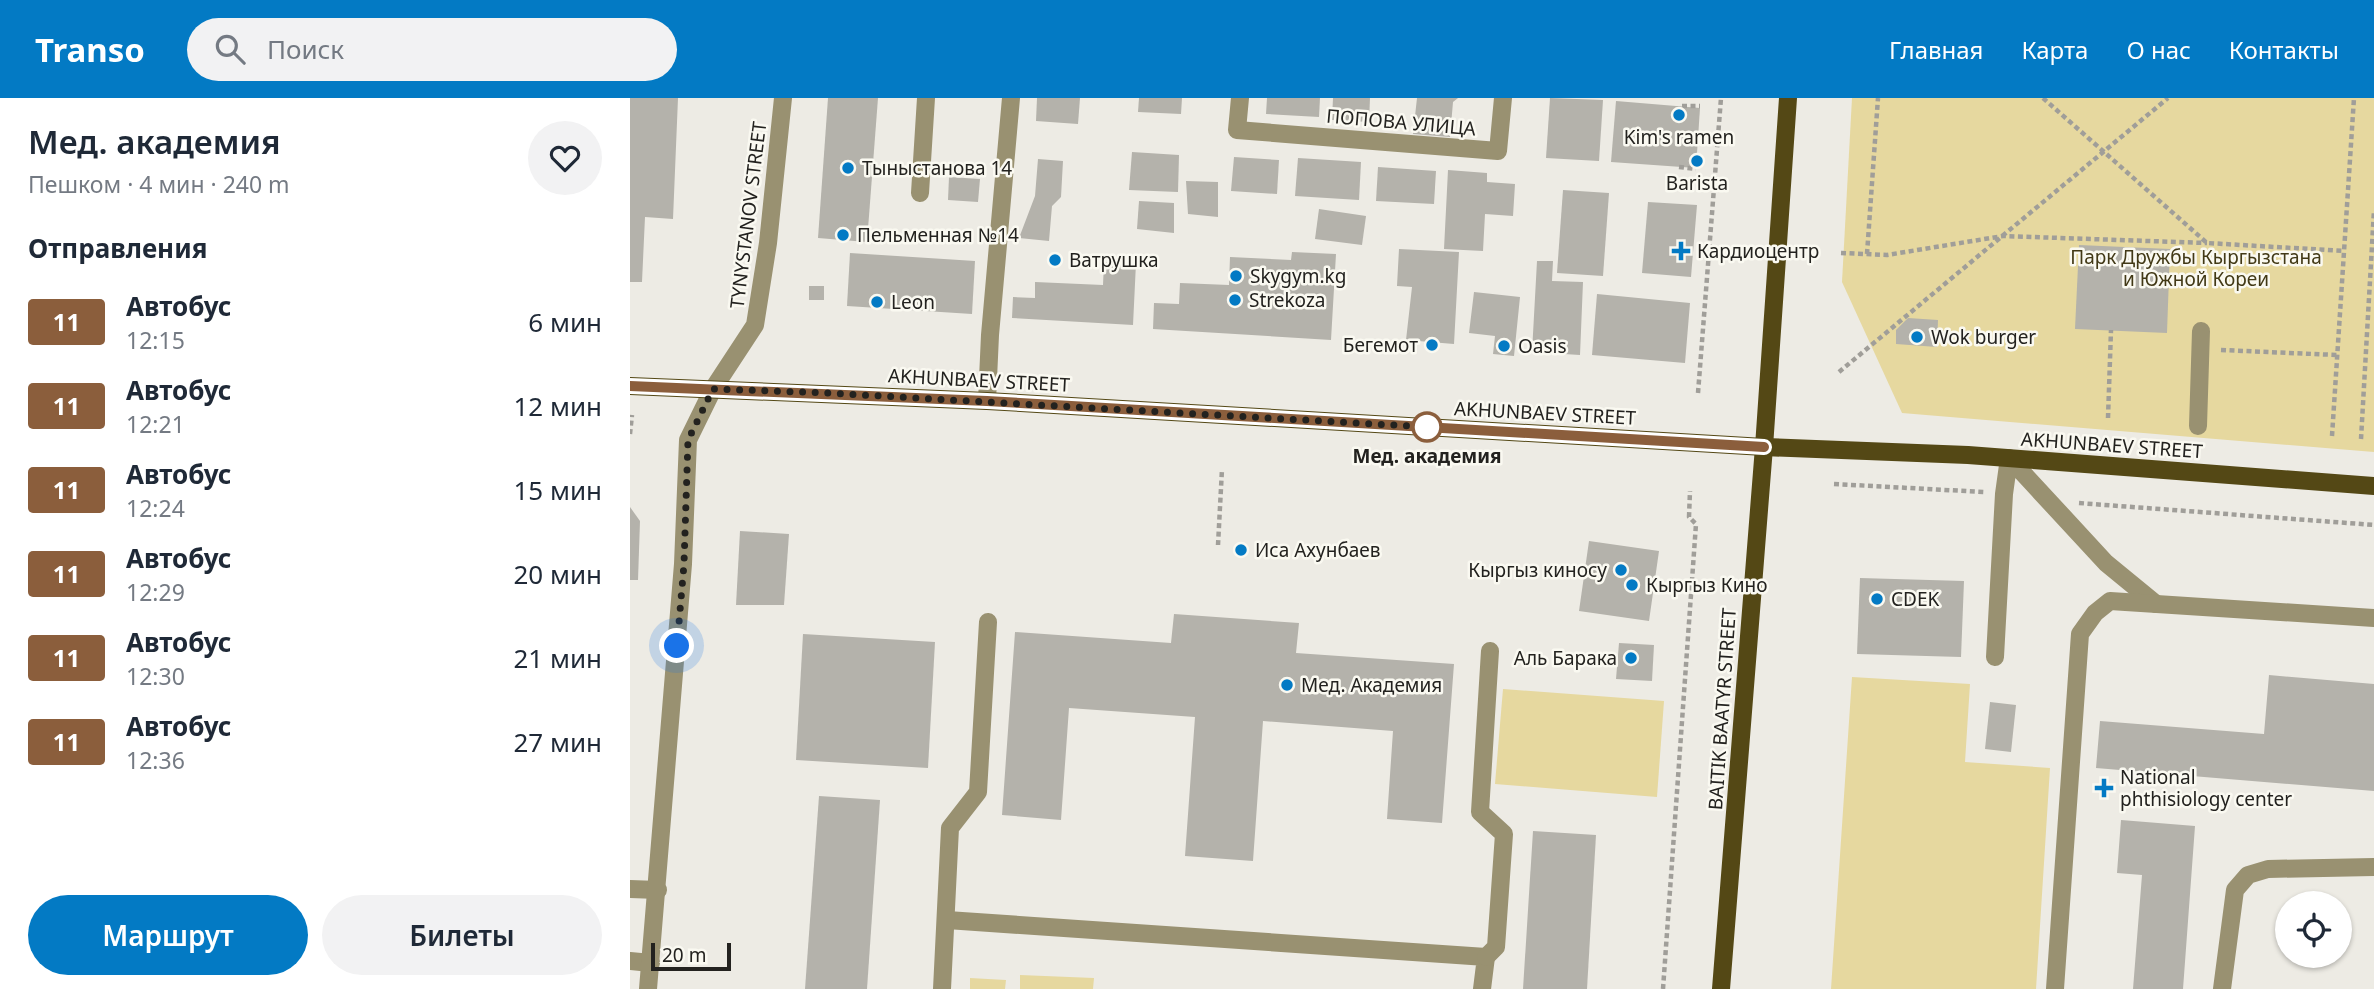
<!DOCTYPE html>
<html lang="ru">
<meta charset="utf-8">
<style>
:root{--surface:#fff;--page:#f2f2f3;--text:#1f2937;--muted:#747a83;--accent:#037ac4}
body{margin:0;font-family:"Noto Sans",sans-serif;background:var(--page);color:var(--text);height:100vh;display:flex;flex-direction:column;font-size:26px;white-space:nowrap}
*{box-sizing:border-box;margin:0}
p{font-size:23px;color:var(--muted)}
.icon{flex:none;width:38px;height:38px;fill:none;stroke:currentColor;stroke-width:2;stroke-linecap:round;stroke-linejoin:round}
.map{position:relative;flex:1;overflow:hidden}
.side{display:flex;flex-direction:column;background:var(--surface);width:630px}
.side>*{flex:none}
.badge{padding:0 14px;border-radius:5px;font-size:24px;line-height:46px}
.tools{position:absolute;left:1645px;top:793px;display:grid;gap:14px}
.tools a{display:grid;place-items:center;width:77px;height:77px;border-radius:50%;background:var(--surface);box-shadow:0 2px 5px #0004;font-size:35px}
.scale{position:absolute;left:21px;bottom:18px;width:80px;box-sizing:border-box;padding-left:7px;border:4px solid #23221f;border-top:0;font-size:19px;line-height:24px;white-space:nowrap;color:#23221f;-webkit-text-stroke:5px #faf9f1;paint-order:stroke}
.you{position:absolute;width:35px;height:35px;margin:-18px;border:5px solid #fff;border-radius:50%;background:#1a73e8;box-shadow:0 0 0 10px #1a73e833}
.map>.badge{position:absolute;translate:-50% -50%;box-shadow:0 0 0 4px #fff}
h2{padding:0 28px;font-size:26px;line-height:63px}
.round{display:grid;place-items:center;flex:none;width:74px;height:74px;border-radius:37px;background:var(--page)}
.summary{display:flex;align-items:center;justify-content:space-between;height:119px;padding:0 28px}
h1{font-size:33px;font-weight:600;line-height:52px}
.cta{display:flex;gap:14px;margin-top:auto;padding:14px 28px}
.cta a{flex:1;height:80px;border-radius:42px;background:var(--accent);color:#fff;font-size:28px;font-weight:600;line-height:80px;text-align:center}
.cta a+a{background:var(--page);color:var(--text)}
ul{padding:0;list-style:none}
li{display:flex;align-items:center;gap:21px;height:84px;padding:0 28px}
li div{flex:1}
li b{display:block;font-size:26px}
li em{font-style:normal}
li .badge{min-width:77px;font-weight:700;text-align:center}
header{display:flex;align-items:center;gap:42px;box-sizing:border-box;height:98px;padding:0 35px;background:var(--accent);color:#fff}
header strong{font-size:33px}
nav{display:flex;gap:38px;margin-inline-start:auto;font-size:24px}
.search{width:490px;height:63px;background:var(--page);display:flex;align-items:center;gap:18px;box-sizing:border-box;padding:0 24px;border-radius:38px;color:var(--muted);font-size:26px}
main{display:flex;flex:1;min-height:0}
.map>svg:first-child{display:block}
.green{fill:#e6d89f}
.building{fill:#b4b2ab}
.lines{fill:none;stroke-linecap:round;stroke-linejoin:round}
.path{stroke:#a09e99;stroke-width:4.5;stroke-dasharray:5 3.5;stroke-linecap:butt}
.minor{stroke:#999171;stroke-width:18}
.major{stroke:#544815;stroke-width:18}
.line-casing{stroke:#fff;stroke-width:16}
.line{stroke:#8b5e3c;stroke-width:10}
.walk{stroke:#23221f;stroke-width:7;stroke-dasharray:0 12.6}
.poi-dot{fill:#037ac4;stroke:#faf9f1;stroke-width:2.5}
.stop-dot{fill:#fff;stroke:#8b5e3c;stroke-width:3.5}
.labels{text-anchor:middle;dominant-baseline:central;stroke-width:5;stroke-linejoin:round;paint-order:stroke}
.street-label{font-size:19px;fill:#23221f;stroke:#faf9f1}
.poi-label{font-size:19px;fill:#23221f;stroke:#faf9f1;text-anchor:start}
.park-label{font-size:19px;fill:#423916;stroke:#faf9f1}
.stop-label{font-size:19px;font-weight:bold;fill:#23221f;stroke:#faf9f1}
</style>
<header>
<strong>Transo</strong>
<div class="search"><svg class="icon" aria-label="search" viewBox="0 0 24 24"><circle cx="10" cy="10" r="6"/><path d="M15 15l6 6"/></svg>Поиск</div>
<nav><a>Главная</a><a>Карта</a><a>О нас</a><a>Контакты</a></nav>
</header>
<main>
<section class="side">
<div class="summary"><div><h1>Мед. академия</h1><p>Пешком · 4 мин · 240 m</p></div><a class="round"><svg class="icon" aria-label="heart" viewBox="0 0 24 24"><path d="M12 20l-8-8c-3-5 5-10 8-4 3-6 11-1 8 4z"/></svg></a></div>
<h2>Отправления</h2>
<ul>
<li><span class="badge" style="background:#8b5e3c;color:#fff">11</span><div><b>Автобус</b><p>12:15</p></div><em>6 мин</em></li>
<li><span class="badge" style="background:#8b5e3c;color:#fff">11</span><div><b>Автобус</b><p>12:21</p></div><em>12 мин</em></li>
<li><span class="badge" style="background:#8b5e3c;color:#fff">11</span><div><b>Автобус</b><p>12:24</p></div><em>15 мин</em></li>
<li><span class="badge" style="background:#8b5e3c;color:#fff">11</span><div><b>Автобус</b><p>12:29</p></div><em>20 мин</em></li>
<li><span class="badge" style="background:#8b5e3c;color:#fff">11</span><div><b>Автобус</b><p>12:30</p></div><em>21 мин</em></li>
<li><span class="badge" style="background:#8b5e3c;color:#fff">11</span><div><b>Автобус</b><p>12:36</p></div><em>27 мин</em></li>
</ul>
<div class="cta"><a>Маршрут</a><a>Билеты</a></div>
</section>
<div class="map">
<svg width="1744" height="891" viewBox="0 0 1744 891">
<rect width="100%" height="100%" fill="#edebe4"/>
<g class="green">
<polygon points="1222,0 1744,0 1744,354 1272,315 1212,184"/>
<polygon points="1222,579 1340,586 1335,664 1420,670 1406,891 1201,891"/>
<polygon points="873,591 1034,603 1027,699 865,686"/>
<polygon points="390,877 464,880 463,891 390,891"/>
<polygon points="340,880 376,882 375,891 340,891"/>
</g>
<g class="building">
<polygon points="0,0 48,0 43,121 15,119 12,184 0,184"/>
<polygon points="198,0 248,0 237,144 188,140"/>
<polygon points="407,0 450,0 448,26 406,23"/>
<polygon points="509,0 552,0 551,16 508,14"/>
<polygon points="637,0 690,0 689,19 636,16"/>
<polygon points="703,0 740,0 739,24 702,22"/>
<polygon points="787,0 828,0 823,4 820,39 783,36"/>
<polygon points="920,0 973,2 969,63 916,60"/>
<polygon points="986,3 1070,10 1066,70 981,64"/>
<polygon points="502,54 549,57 548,94 499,92"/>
<polygon points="604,59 649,62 647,96 601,93"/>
<polygon points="668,60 731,64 729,102 665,98"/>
<polygon points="408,61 433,63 431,99 422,108 419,143 389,140 405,98"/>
<polygon points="748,69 806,73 804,106 746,103"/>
<polygon points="818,72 857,75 857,84 885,86 883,118 855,116 853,153 814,151"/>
<polygon points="319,79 350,81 348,104 318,102"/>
<polygon points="556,83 588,84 588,119 558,116"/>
<polygon points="933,92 979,95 973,178 927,175"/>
<polygon points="509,103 544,105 544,135 507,131"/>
<polygon points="1018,104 1067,107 1061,179 1012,175"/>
<polygon points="689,111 736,118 732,147 685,141"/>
<polygon points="1449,147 1540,151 1537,235 1445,231"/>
<polygon points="769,151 829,154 824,246 776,242 782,189 767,188"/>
<polygon points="662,154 706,156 701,242 523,231 524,205 549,206 550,185 599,187 600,159 661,162"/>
<polygon points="220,155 345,163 342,216 217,208"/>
<polygon points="907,163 923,163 922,183 953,184 950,257 902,254"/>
<polygon points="474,164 506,165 503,227 382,220 383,199 405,200 405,184 473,187"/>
<rect x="179" y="188" width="15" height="14"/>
<polygon points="844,194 890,199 884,258 863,256 865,238 839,235"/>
<polygon points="967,196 1060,205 1055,265 962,257"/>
<polygon points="1278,220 1308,222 1307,249 1266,246 1266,232"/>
<polygon points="0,409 10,423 8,482 0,482"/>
<polygon points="110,433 159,436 154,507 106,507"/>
<polygon points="959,443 1029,453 1019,523 949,513"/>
<polygon points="1230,480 1334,483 1331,559 1227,556"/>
<polygon points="544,516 669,525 666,555 824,566 812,725 757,721 763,633 633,623 623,763 555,758 565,619 439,610 431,722 372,717 385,534 541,545"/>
<polygon points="173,536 305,544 298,670 166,662"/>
<polygon points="989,545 1024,547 1022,583 986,581"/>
<polygon points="1639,577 1744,586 1744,693 1466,670 1470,623 1634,636"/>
<polygon points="1360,604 1386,607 1381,654 1355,651"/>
<polygon points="189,698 250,702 237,891 175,891"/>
<polygon points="1491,722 1565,728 1553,891 1503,891 1512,777 1487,775"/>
<polygon points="903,733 966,737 957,891 893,891"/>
</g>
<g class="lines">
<g class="path">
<polyline points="1413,0 1577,145 1714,153"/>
<polyline points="1052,8 1070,8"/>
<polyline points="1049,69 1066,71"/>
<polyline points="1211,155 1257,157 1373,138 1577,145"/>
<polyline points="1237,156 1248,0"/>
<polyline points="1591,252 1707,257"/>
<polyline points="1209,274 1538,0"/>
<polyline points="1068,295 1091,0"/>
<polyline points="1478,320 1481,232"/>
<polyline points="0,336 2,317"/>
<polyline points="1702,338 1724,0"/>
<polyline points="1731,341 1744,112"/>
<polyline points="1204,386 1354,394"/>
<polyline points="1449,405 1744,427"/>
<polyline points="588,447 592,371"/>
<polyline points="1033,891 1066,426 1059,419 1060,393"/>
</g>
<g class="minor">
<polyline points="610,0 607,32 868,53 873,0"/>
<polyline points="290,95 296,0"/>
<polyline points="357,303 360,237 381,0"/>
<polyline points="1568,328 1571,233"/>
<polyline points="1365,559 1374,396 1379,360 1476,465 1526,506"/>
<polyline points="0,791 28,792"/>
<polyline points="317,822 856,859 852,891"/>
<polyline points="856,859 866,849 874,736 850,714 860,553"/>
<polyline points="0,863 21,865"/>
<polyline points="18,891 53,466 58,342 83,291 125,227 138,145 153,0"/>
<polyline points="312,891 320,730 348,694 358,524"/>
<polyline points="1425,891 1450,536 1465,515 1480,503 1744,520"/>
<polyline points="1592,891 1605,792 1618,777 1638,771 1744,769"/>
</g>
<g class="major">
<polyline points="0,288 357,303 1134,349 1338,357 1744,388"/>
<polyline points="1091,891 1134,349 1158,0"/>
</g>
</g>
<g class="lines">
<g class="line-casing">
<polyline id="line" points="0,288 357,303 1134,349"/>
</g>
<use href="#line" class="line"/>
<polyline class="walk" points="47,548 54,466 58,342 83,291 198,295 797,329"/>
</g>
<g class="poi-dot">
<circle cx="1049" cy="17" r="7"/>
<circle cx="1067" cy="63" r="7"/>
<circle cx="218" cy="70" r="7"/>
<circle cx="213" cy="137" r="7"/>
<path d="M1047.5 142.5h7v7h7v7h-7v7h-7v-7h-7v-7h7z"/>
<circle cx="425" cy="162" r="7"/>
<circle cx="606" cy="178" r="7"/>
<circle cx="605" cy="202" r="7"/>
<circle cx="247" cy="204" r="7"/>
<circle cx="1287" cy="239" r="7"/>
<circle cx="802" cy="247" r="7"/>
<circle cx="874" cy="248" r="7"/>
<circle cx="611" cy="452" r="7"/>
<circle cx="991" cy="472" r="7"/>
<circle cx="1002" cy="487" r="7"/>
<circle cx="1247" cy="501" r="7"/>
<circle cx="1001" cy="560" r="7"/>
<circle cx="657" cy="587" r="7"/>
<path d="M1470.5 679.5h7v7h7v7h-7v7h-7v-7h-7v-7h7z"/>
</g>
<circle class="stop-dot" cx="797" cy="329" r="14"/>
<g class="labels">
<g class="street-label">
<text transform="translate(771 24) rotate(5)">ПОПОВА УЛИЦА</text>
<text transform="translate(118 117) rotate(-83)">TYNYSTANOV STREET</text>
<text transform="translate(349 282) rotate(3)">AKHUNBAEV STREET</text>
<text transform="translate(915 315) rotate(3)">AKHUNBAEV STREET</text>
<text transform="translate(1482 347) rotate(4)">AKHUNBAEV STREET</text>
<text transform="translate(1092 611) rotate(-86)">BAITIK BAATYR STREET</text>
</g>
<g class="poi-label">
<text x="1049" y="39" text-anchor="middle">Kim's ramen</text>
<text x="232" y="70">Тыныстанова 14</text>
<text x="1067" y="85" text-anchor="middle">Barista</text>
<text x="227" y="137">Пельменная №14</text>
<text x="1067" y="153">Кардиоцентр</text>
<text x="439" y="162">Ватрушка</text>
<text x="620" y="178">Skygym.kg</text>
<text x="619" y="202">Strekoza</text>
<text x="261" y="204">Leon</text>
<text x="1301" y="239">Wok burger</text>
<text x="788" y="247" text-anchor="end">Бегемот</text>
<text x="888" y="248">Oasis</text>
<text x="625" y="452">Иса Ахунбаев</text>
<text x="977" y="472" text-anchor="end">Кыргыз киносу</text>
<text x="1016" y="487">Кыргыз Кино</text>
<text x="1261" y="501">CDEK</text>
<text x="987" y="560" text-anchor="end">Аль Барака</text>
<text x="671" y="587">Мед. Академия</text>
<text x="1490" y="679">National<tspan x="1490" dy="22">phthisiology center</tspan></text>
</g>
<g class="park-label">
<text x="1566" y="159">Парк Дружбы Кыргызстана<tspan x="1566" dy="22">и Южной Кореи</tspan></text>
</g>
<g class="stop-label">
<text x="797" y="358">Мед. академия</text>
</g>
</g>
</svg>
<div class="tools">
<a><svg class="icon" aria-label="locate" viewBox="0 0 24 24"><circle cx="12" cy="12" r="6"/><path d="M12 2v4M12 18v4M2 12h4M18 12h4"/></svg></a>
</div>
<div class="scale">20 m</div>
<div class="you" style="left:47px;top:548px"></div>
</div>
</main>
